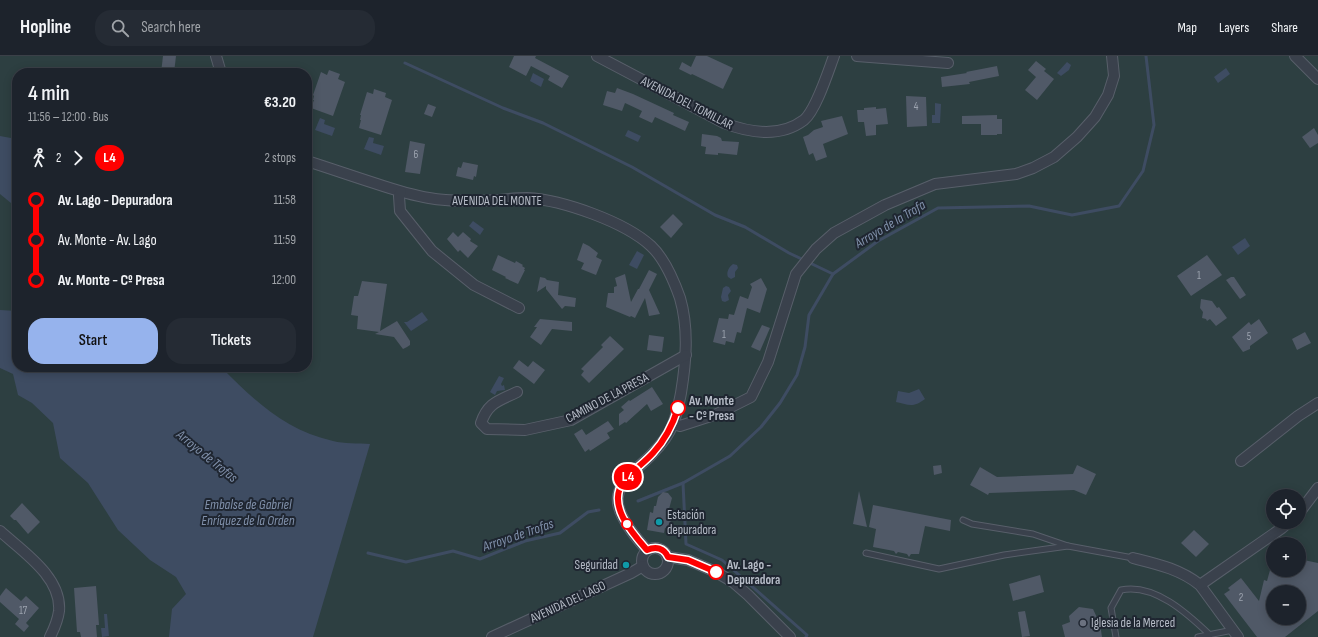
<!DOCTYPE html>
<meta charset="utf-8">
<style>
:root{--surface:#1d232c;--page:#252b34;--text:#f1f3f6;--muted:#a0a4a9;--line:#3b4048;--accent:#96b3ed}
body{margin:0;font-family:"Sofia Sans Condensed",sans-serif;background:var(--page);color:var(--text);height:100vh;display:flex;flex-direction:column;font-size:15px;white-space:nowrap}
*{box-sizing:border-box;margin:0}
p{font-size:13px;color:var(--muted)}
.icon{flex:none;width:22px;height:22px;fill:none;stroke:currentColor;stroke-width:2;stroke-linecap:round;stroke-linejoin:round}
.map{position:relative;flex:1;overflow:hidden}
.panel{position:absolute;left:12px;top:12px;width:300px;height:304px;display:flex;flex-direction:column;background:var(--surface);border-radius:16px;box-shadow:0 2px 10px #0003,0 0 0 1px var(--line)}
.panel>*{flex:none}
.badge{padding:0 8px;border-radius:13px;font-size:14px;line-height:26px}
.tools{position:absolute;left:1266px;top:433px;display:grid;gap:8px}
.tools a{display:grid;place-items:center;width:40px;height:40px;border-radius:50%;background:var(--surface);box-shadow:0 2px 10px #0003,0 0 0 1px var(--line);font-size:20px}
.map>.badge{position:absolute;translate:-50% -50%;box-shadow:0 0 0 2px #fff}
.legs{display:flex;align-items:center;gap:6px;height:44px;padding:0 16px;font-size:13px}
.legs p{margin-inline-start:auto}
.head{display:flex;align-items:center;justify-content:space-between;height:68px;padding:0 16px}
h1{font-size:22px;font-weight:600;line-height:30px}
.cta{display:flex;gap:8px;margin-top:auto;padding:8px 16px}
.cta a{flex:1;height:46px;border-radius:16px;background:var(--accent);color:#111;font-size:16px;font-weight:600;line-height:46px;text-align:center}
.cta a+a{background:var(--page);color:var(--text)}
ul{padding:0 16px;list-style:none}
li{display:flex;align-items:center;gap:14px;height:40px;font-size:15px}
li i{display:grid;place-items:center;width:6px;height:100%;margin:0 5px;background:currentColor}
li i::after{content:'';width:10px;height:10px;margin:-5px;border:3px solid;border-radius:50%;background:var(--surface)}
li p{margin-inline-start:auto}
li:first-child i{background:linear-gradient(#0000 50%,currentColor 0)}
li:last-child i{background:linear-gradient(currentColor 50%,#0000 0)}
header{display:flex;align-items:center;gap:24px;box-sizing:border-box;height:56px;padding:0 20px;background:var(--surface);border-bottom:1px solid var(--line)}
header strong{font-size:19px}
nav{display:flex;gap:22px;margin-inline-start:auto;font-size:14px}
.search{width:280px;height:36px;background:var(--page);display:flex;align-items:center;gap:10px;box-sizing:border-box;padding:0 14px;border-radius:16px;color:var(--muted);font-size:15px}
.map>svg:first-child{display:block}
.green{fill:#2d3f41;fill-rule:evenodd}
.water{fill:#3e4c62}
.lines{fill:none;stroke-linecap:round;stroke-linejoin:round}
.stream{stroke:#3e4c62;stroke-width:3}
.building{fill:#505967;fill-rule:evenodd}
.service-casing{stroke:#585f6a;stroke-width:7}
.minor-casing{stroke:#585f6a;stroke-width:12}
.service{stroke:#3a414c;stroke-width:5}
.minor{stroke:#3a414c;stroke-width:10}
.line-1-casing{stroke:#fff;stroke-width:9}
.line-1{stroke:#f00;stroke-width:6}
.stop-1-dot{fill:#fff;stroke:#f00;stroke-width:2}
.culture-dot{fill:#0f9aa8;stroke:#1f2631;stroke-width:1.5}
.worship-dot{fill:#6b7280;stroke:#1f2631;stroke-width:1.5}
.labels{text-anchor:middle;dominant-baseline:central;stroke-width:4;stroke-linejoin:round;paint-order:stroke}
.number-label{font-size:11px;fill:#9ca3af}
.street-label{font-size:13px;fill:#b6bcc7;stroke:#1f2631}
.stop-label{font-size:13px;font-weight:bold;fill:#b6bcc7;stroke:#1f2631;text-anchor:start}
.poi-label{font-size:13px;fill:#b6bcc7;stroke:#1f2631;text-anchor:start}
.water-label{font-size:14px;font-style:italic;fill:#8191ab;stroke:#1f2631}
</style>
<header>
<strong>Hopline</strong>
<div class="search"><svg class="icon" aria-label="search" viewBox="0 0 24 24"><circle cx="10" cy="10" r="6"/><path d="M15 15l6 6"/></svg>Search here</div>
<nav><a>Map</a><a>Layers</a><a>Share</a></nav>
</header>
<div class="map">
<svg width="1318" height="581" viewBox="0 0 1318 581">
<rect width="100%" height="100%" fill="#272f3b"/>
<path class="green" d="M0 0H1318V581H0ZM17 17H307V311H17ZM1273 440H1299V466H1273ZM1273 488H1299V514H1273ZM1273 536H1299V562H1273Z"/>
<g class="water">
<polygon points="1067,6 1071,9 1069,14 1061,20 1057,17"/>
<polygon points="1226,12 1230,18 1218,27 1214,21"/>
<polygon points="533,17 544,23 541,31 530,25"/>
<polygon points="935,47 941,48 940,67 932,67 932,59 935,59"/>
<polygon points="320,62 325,64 324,68 335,72 332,80 315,74"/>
<polygon points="628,74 641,80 638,86 625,80"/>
<polygon points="0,80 11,82 17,85 17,152 0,138"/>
<polygon points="369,81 374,82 373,87 384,90 381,99 364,93"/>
<polygon points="473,165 484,173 480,179 469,170"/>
<polygon points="1245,182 1250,190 1238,199 1232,191"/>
<polygon points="637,195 644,199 637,213 629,209"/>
<path d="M733 208 737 209 738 212 735 216V221L731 223 728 221C726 216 729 211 733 208Z"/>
<polygon points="726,230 729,231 731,235 728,239 729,244 725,246 722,245 721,241 723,232"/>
<path d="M0 254 17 255V311H221C254 344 284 374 333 385 344 388 358 387 370 388L313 581H169L172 553 186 538 176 521 150 504 118 474 88 427 60 402 53 367 32 347 18 339 13 318 0 312Z"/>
<polygon points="422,256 428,264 411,275 404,266 407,266"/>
<polygon points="499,320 504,322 501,328 502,330 504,329 505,334 497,335 495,339 490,336"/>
<path d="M919 333 925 343C913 352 909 349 896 346L898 335 909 337Z"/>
<polygon points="104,558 107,558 109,580 102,581 101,572 105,572"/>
</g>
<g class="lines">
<g class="stream">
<polyline points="405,7 503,52 543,67 632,111 715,159 745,171 789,197 833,218"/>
<polyline points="683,427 686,488 722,504 807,579 806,581"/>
<polyline points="638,445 683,427 730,400 761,371 780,347 797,319 805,291 809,259 833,218 878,185 938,152 1029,150 1072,159 1119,150 1143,115 1154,69 1146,0"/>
<polyline points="368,497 406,506 453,495 480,503 525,485 560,477 588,456 599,454"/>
</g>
</g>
<g class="building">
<polygon points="163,0 176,0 174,17 161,17"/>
<polygon points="514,0 536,0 535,2 569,20 562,32 548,24 550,20 531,10 526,20 509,11"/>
<polygon points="696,0 707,0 733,12 723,33 692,18 691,19 679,13 682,6 691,11"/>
<polygon points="1036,5 1046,13 1044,15 1054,23 1037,44 1025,34 1036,21 1028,14"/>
<polygon points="997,10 999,20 969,26 970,28 942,31 941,21 967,17 966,16"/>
<polygon points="329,14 340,18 338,23 345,26 333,60 311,52 314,44 313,44 314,40 313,39 321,16 327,19"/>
<polygon points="617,32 633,38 674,57 673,59 689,66 685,75 655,61 652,67 639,61 642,55 625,47 622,55 603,49 607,35 615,37"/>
<polygon points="374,33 386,37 385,41 392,44 381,79 359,72 361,64 360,64 361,59 360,59 367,36 373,38"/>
<polygon points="906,40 926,41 927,70 907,71"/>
<polygon points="428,48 436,51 432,61 424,58"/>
<polygon points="876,51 876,53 886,52 888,68 876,69 876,79 866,80 864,66 858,66 857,54 864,54 864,52"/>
<polygon points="997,59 997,63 1002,63 1002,78 997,78 997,79 981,79 981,68 962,68 962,60"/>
<polygon points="842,60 848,78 823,88 827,101 816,105 813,97 809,99 803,81 808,79 814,74 823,71 821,65"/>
<polygon points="1314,72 1318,79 1318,87 1310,92 1302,81"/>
<polygon points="702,78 717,80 721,82 722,85 739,86 737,99 718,97 718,99 705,98 706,91 701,90"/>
<polygon points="410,85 425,88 420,118 405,116"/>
<polygon points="463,106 478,109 476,121 474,120 473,124 456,120 458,111 461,112"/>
<polygon points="673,158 683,168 671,182 660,171"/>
<polygon points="453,176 458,181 463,176 471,183 470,185 478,190 468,202 460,194 458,196 447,183"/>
<polygon points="583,187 589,190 598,197 596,201 602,204 596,219 581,213 584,207 577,204"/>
<polygon points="498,199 515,207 516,205 523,209 522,210 525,212 524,214 525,214 518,228 505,222 506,221 492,214"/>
<polygon points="1207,199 1222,219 1191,240 1177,220"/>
<polygon points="649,214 657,218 649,234 660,258 649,260 645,242 635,262 631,260 630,261 606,251 608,237 614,237 614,231 617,230 615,222 625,218 631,246 638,233 639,233"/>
<polygon points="540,221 545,222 547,224 559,226 558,239 576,242 575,251 565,250 562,253 546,233 546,230 537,236"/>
<polygon points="1231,221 1234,221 1246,239 1240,243 1226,224"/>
<polygon points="761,222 767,233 760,257 747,252 741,277 737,276 734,287 726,285 725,289 713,286 719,262 728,263 729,258 734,259 740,240 748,243 752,231 750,228"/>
<polygon points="362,225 387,228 380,275 397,265 410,285 410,289 407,291 403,293 394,281 375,278 379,276 357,273 358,260 351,259 354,240 358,240"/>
<polygon points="1201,243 1212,245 1217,252 1219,251 1227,262 1216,270 1210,263 1207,265 1206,263 1202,262 1203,256 1200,252"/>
<polygon points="540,263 572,266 572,275 552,273 541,289 530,281 537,271 534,271"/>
<polygon points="1259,263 1268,277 1250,290 1250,293 1243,296 1232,281 1249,266 1251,269"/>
<polygon points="762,269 770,272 760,295 751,291"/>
<polygon points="1305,276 1311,287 1297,294 1292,283"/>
<polygon points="649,279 664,281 662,296 647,294"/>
<polygon points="610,280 624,293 589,327 581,319 584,315 581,313 603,291 601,289"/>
<polygon points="519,304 528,311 533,305 545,314 534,328 513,312"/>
<polygon points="652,331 663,348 651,355 647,348 626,367 625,366 619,370 619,358 624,354 621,351 629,344 630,345"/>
<polygon points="608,365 614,373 607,377 610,382 590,395 589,393 585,396 574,378 582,373 586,379"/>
<polygon points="941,409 942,417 934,419 933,410"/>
<polygon points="1077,409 1096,418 1086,439 1074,434 989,437 988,439 970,429 980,411 997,421 1073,418"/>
<polygon points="859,435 867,471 853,468"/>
<polygon points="663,436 668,437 672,442 669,453 673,454 669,473 665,472 664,477 647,474 650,456 653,457 654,450 656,450 658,441"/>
<polygon points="22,447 40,466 28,478 16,464 14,464 10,460"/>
<polygon points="873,449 951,464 950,475 925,470 919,498 911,498 909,501 907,498 898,496 896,498 894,495 873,491 876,473 869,471"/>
<polygon points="1194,474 1209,488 1196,501 1181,487"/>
<path d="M1299 503 1318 507V555L1285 581H1257L1224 538 1230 534 1228 532 1241 522 1259 545 1264 524 1267 525 1270 514H1299ZM1273 536H1299V562H1273Z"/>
<polygon points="1040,519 1044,536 1013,545 1009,528"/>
<polygon points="96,530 99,569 96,569 97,581 81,581 80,576 77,576 74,532"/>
<polygon points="6,532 21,545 26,540 39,552 26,567 29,570 24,576 15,568 19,563 0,546 0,540"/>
<polygon points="1079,551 1093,553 1100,568 1102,581 1065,581 1062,569 1070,566 1069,560"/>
<polygon points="1025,555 1030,580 1022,581 1018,556"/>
</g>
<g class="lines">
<g class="service-casing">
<g id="service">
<polyline points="963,464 972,468 1033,478 1068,490 1133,502"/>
<polyline points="866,497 939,513 1004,499 1068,490"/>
<path d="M1116 581 1111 552 1121 534C1154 527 1187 557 1210 579"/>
<polyline points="1198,581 1233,574"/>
</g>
</g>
<g class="minor-casing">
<g id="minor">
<polyline points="216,0 221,17"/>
<path d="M597 0 724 67C750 77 780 82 804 64 816 54 828 16 834 0"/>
<polyline points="857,0 948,7"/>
<polyline points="1295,0 1318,23"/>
<path d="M307 105C329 112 352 120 374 127 392 133 410 139 429 142 452 146 476 145 499 144 508 143 518 142 527 142 563 144 625 166 651 190 665 203 674 225 680 242 689 273 686 306 681 337 679 347 677 358 673 368 669 378 661 389 653 397 642 410 621 421 618 440 615 458 636 482 647 494"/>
<polyline points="401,136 399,140 400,155 432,195 474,229 519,252"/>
<path d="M517 336C499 345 488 346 481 367L487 373 525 374 571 364 686 299"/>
<polyline points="673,368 680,370 717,358 751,341 768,306 796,218 816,193 834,177 885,149 935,128 1016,118 1033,112 1054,101 1077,81 1095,61 1108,39 1114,20 1112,0"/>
<polyline points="1241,405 1298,360 1318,347"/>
<polyline points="1299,457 1318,432"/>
<path d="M0 475C22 495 62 521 59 555 58 563 54 573 50 581"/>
<circle cx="655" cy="505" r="13"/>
<polyline points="668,501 688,504 716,516 733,526 748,539 790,581"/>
<path d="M1133 502C1157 508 1180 513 1200 529L1238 581"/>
<polyline points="1200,529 1282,472 1289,466"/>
<polyline points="492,581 631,517 643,510"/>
</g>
</g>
<use href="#service" class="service"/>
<use href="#minor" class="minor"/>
</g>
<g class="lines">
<g class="line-1-casing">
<path id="line-1" d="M678 352C673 368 665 384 653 397 644 407 632 415 624 425 606 448 632 477 647 494 656 490 664 492 668 501L688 504 716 516"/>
</g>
<use href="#line-1" class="line-1"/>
</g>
<g class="stop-1-dot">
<circle cx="678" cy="352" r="7"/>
<circle cx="627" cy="468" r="5"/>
<circle cx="716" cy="516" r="7"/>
</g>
<g class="culture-dot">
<circle cx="659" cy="466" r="4"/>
<circle cx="626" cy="509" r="4"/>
</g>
<circle class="worship-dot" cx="1083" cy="567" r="4"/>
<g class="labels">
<g class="number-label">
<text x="916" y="50">4</text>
<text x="416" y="98">6</text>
<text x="1199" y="219">1</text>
<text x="724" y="278">1</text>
<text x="1249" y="280">5</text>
<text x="1241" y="541">2</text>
<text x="23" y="554">17</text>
</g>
<g class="street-label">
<text transform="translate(687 47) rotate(27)">AVENIDA DEL TOMILLAR</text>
<text x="497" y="145">AVENIDA DEL MONTE</text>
<text transform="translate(607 342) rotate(-28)">CAMINO DE LA PRESA</text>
<text transform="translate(568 546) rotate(-25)">AVENIDA DEL LAGO</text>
</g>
<g class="stop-label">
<text x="689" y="345">Av. Monte<tspan x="689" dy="15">- Cº Presa</tspan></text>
<text x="727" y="509">Av. Lago -<tspan x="727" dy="15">Depuradora</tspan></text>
</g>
<g class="poi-label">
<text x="667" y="459">Estación<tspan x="667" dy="15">depuradora</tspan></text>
<text x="618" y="509" text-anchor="end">Seguridad</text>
<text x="1091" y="567">Iglesia de la Merced</text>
</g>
<g class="water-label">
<text transform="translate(890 168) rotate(-31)">Arroyo de la Trofa</text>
<text transform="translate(207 400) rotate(39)">Arroyo de Trofas</text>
<text x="248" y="448">Embalse de Gabriel<tspan x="248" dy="16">Enríquez de la Orden</tspan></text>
<text transform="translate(518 479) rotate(-19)">Arroyo de Trofas</text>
</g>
</g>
</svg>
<div class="tools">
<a><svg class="icon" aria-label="locate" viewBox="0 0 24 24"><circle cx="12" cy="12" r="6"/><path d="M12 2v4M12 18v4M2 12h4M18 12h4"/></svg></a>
<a>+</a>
<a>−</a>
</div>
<b class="badge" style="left:628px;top:421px;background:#f00;color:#fff">L4</b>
<section class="panel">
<div class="head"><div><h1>4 min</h1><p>11:56 – 12:00 · Bus</p></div><b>€3.20</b></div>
<div class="legs"><svg class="icon" aria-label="walk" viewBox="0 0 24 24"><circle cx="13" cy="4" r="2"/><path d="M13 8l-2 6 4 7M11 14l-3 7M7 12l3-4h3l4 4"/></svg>2<svg class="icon" aria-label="forward" viewBox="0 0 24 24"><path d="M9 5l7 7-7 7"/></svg><b class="badge" style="background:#f00;color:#fff">L4</b><p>2 stops</p></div>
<ul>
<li><i style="color:#f00"></i><b>Av. Lago - Depuradora</b><p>11:58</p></li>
<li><i style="color:#f00"></i><span>Av. Monte - Av. Lago</span><p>11:59</p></li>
<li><i style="color:#f00"></i><b>Av. Monte - Cº Presa</b><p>12:00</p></li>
</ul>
<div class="cta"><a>Start</a><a>Tickets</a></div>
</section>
</div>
